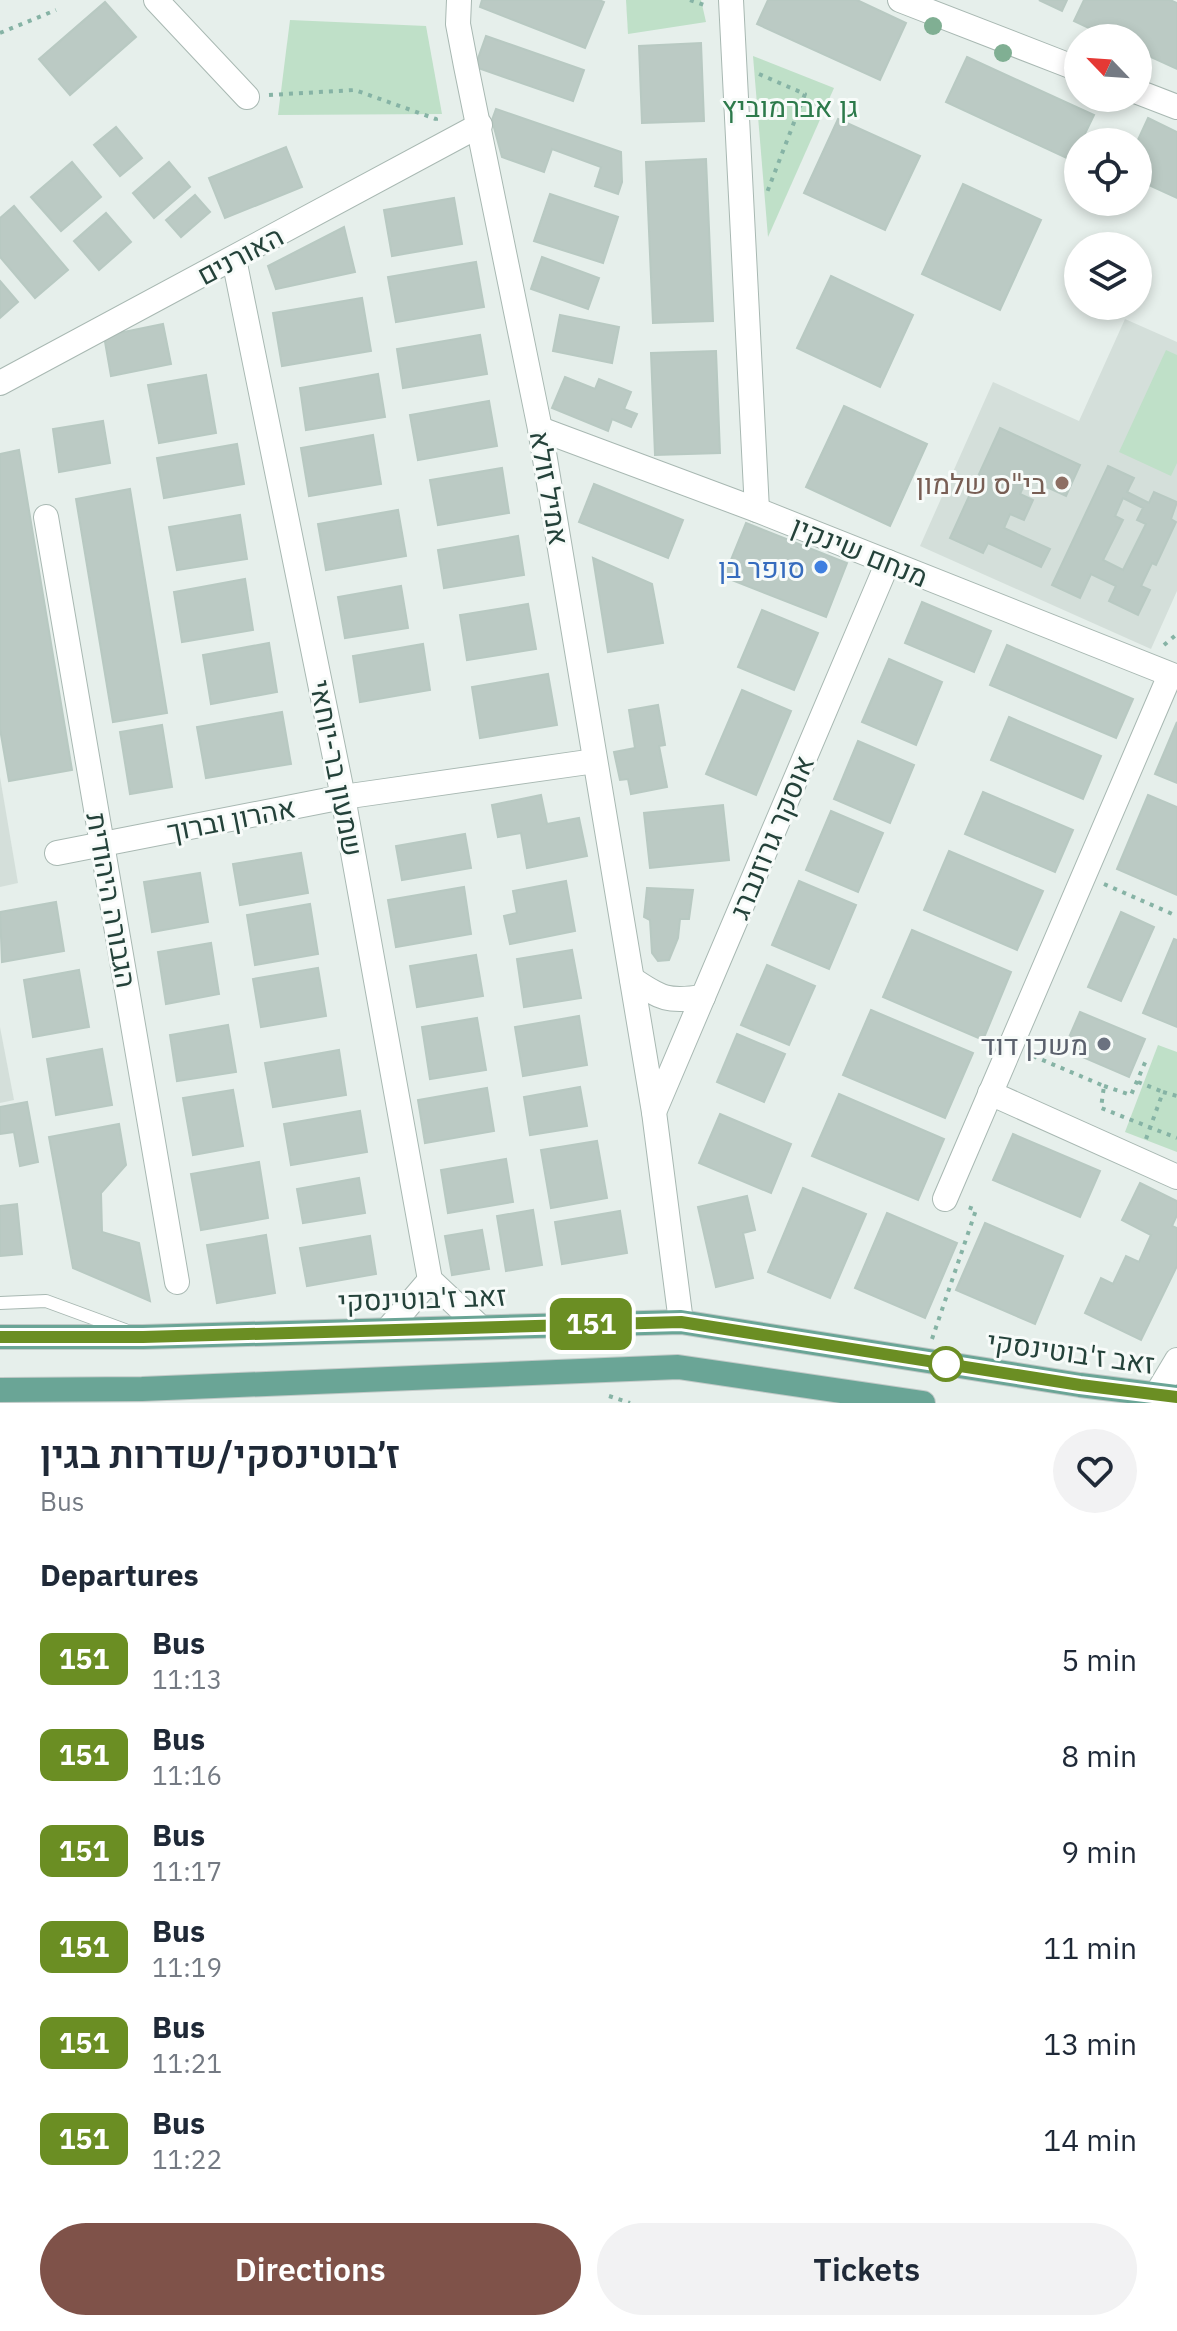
<!DOCTYPE html>
<meta charset="utf-8">
<style>
:root{--surface:#fff;--page:#f2f2f3;--text:#1f2937;--muted:#747a83;--accent:#7f5249}
body{margin:0;font-family:"IBM Plex Sans",Heebo,sans-serif;background:var(--page);color:var(--text);height:100vh;display:flex;flex-direction:column;font-size:30px;white-space:nowrap}
*{box-sizing:border-box;margin:0}
p{font-size:26px;color:var(--muted)}
.icon{flex:none;width:44px;height:44px;fill:none;stroke:currentColor;stroke-width:2;stroke-linecap:round;stroke-linejoin:round}
.map{position:relative;height:1403px;overflow:hidden}
.side{display:flex;flex-direction:column;background:var(--surface);flex:1}
.side>*{flex:none}
.badge{padding:0 16px;border-radius:12px;font-size:28px;line-height:52px}
.needle{width:52px;rotate:295deg}
.buttons{position:absolute;left:1064px;top:24px;display:grid;gap:16px}
.buttons a{display:grid;place-items:center;width:88px;height:88px;border-radius:50%;background:var(--surface);box-shadow:0 4px 12px #0003;font-size:40px}
.map>.badge{position:absolute;translate:-50% -50%;box-shadow:0 0 0 4px #fff}
h2{padding:0 40px;font-size:30px;line-height:72px}
.round{display:grid;place-items:center;flex:none;width:84px;height:84px;border-radius:42px;background:var(--page)}
.overview{display:flex;align-items:center;justify-content:space-between;height:136px;padding:0 40px}
h1{font-size:38px;font-weight:600;line-height:60px}
.button{display:flex;gap:16px;margin-top:auto;padding:16px 40px}
.button a{flex:1;height:92px;border-radius:48px;background:var(--accent);color:#fff;font-size:32px;font-weight:600;line-height:92px;text-align:center}
.button a+a{background:var(--page);color:var(--text)}
ul{padding:0;list-style:none}
li{display:flex;align-items:center;gap:24px;height:96px;padding:0 40px}
li div{flex:1}
li b{display:block;font-size:30px}
li em{font-style:normal}
li .badge{min-width:88px;font-weight:700;text-align:center}
.map>svg:first-child{display:block}
.built{fill:#d4dfda}
.green{fill:#bfe0c8}
.building{fill:#bbcac4;stroke:#b8c9c2;stroke-width:2;fill-rule:evenodd}
.lines{fill:none;stroke-linecap:round;stroke-linejoin:round}
.lane-casing{stroke:#a8b8b2;stroke-width:14}
.street-casing{stroke:#a8b8b2;stroke-width:26}
.primary-casing{stroke:#c2cac8;stroke-width:26}
.path{stroke:#86b3a5;stroke-width:4;stroke-dasharray:4 6;stroke-linecap:butt}
.lane{stroke:#fff;stroke-width:12}
.street{stroke:#fff;stroke-width:24}
.primary{stroke:#6aa596;stroke-width:24}
.tree{fill:#80af93}
.line-casing{stroke:#fff;stroke-width:18}
.line{stroke:#6b8e23;stroke-width:12}
.education-dot{fill:#8d6e63;stroke:#f7fbf9;stroke-width:3}
.shop-dot{fill:#3f7fe0;stroke:#f7fbf9;stroke-width:3}
.worship-dot{fill:#6b7280;stroke:#f7fbf9;stroke-width:3}
.stop-dot{fill:#fff;stroke:#6b8e23;stroke-width:4}
.labels{text-anchor:middle;dominant-baseline:central;stroke-width:6;stroke-linejoin:round;paint-order:stroke}
.park-label{font-size:28px;fill:#2d7a4b;stroke:#f7fbf9}
.street-label{font-size:28px;fill:#24423a;stroke:#f7fbf9}
.education-label{font-size:28px;fill:#785e54;stroke:#f7fbf9;text-anchor:end}
.shop-label{font-size:28px;fill:#366cbe;stroke:#f7fbf9;text-anchor:end}
.worship-label{font-size:28px;fill:#5b616d;stroke:#f7fbf9;text-anchor:end}
</style>
<div class="map">
<svg width="1177" height="1403" viewBox="0 0 1177 1403">
<rect width="100%" height="100%" fill="#e6efeb"/>
<g class="built">
<polygon points="1125,319 1177,342 1177,591 1151,649 920,546 993,382 1079,421"/>
<polygon points="0,777 18,883 0,887"/>
<polygon points="0,1027 14,1100 0,1103"/>
</g>
<g class="green">
<polygon points="626,0 701,0 706,22 628,34"/>
<polygon points="290,20 426,26 442,114 278,115"/>
<polygon points="753,56 834,88 768,237"/>
<polygon points="1166,350 1177,355 1177,463 1171,476 1119,452"/>
<polygon points="1158,1045 1177,1052 1177,1152 1125,1132"/>
</g>
<g class="building">
<polygon points="482,0 599,0 604,2 585,48 480,7"/>
<polygon points="768,0 857,0 906,23 880,80 757,24"/>
<polygon points="1039,0 1067,0 1062,11"/>
<polygon points="1084,0 1170,0 1177,3 1177,69 1138,51 1138,38 1110,38 1074,21"/>
<polygon points="105,2 136,37 70,95 39,59"/>
<polygon points="486,36 584,70 573,101 475,67"/>
<polygon points="701,43 704,121 642,123 639,46"/>
<polygon points="967,57 1094,115 1081,142 1078,142 1078,149 1073,161 946,102"/>
<polygon points="496,109 621,152 622,182 618,194 595,186 601,167 552,149 544,172 502,157 492,120"/>
<polygon points="1148,118 1177,132 1177,198 1138,180 1137,142"/>
<polygon points="838,119 920,156 885,230 804,193"/>
<polygon points="116,127 142,158 120,176 94,145"/>
<polygon points="286,147 302,187 225,218 209,178"/>
<polygon points="706,159 713,321 653,323 646,162"/>
<polygon points="72,162 101,197 61,231 31,197"/>
<polygon points="169,162 190,187 154,218 133,193"/>
<polygon points="963,184 1041,220 1000,310 922,274"/>
<polygon points="550,194 618,217 603,263 534,241"/>
<polygon points="195,195 210,212 181,237 166,220"/>
<polygon points="454,198 462,244 392,256 384,210"/>
<polygon points="14,206 68,270 35,298 0,257 0,218"/>
<polygon points="106,213 131,242 99,270 74,241"/>
<polygon points="344,227 355,272 276,289 268,266"/>
<polygon points="542,257 599,278 588,309 531,289"/>
<polygon points="476,262 484,307 396,322 388,277"/>
<polygon points="831,276 913,315 880,387 797,348"/>
<polygon points="0,281 18,302 0,318"/>
<polygon points="362,298 371,351 282,366 273,313"/>
<polygon points="560,315 619,327 612,363 553,351"/>
<polygon points="163,324 171,364 111,376 104,336"/>
<polygon points="480,335 487,374 403,388 397,349"/>
<polygon points="716,351 720,453 655,455 651,353"/>
<polygon points="378,374 385,417 306,430 300,388"/>
<polygon points="206,375 216,433 159,443 148,385"/>
<polygon points="565,377 595,389 599,379 631,392 624,409 637,414 631,427 612,419 608,431 552,408"/>
<polygon points="489,401 497,446 418,460 410,415"/>
<polygon points="844,406 927,444 890,526 806,487"/>
<polygon points="103,421 110,463 59,472 53,429"/>
<polygon points="1000,428 1080,465 1066,496 1027,478 1020,494 1033,500 1024,520 1010,514 1004,528 1050,549 1041,567 988,543 983,553 950,538"/>
<polygon points="373,435 381,484 309,496 301,448"/>
<polygon points="237,444 244,484 164,498 157,458"/>
<polygon points="19,450 72,770 9,781 0,729 0,454"/>
<path d="M1108 466 1134 478 1127 492 1149 503 1154 492 1177 502 1171 519 1176 522 1156 565 1152 563 1141 586 1150 590 1138 615 1109 601 1116 586 1091 574 1080 598 1052 585ZM1123 498 1143 508 1137 520 1146 524 1123 570 1103 560 1123 520 1115 516Z"/>
<polygon points="502,468 509,513 438,525 430,480"/>
<polygon points="594,484 683,520 668,558 579,522"/>
<polygon points="130,489 167,713 113,722 76,499"/>
<polygon points="398,510 406,556 326,570 318,524"/>
<polygon points="240,515 247,559 177,570 169,527"/>
<polygon points="746,523 847,563 826,617 724,577"/>
<polygon points="518,536 524,575 444,588 438,550"/>
<polygon points="593,558 652,584 663,643 608,652"/>
<polygon points="245,579 253,630 182,642 174,592"/>
<polygon points="401,586 408,628 345,638 338,597"/>
<polygon points="922,602 991,631 974,672 905,643"/>
<polygon points="528,604 536,649 467,660 460,615"/>
<polygon points="762,610 818,633 794,690 738,667"/>
<polygon points="269,643 277,692 211,704 203,655"/>
<polygon points="423,644 430,690 360,702 353,656"/>
<polygon points="1007,645 1133,699 1116,738 990,685"/>
<polygon points="889,659 942,682 916,745 862,722"/>
<polygon points="548,674 557,725 480,738 472,687"/>
<polygon points="742,690 791,711 756,795 706,774"/>
<polygon points="658,705 665,745 659,746 667,787 631,794 628,779 620,780 614,752 635,748 629,710"/>
<polygon points="282,712 291,764 206,778 197,727"/>
<polygon points="1009,717 1101,756 1083,799 991,760"/>
<polygon points="1177,722 1177,783 1155,774"/>
<polygon points="162,725 172,787 130,794 120,732"/>
<polygon points="858,741 914,765 890,823 834,799"/>
<polygon points="983,792 1073,830 1055,872 965,834"/>
<polygon points="541,795 547,824 579,818 587,856 527,868 521,833 498,837 492,805"/>
<polygon points="1148,795 1177,807 1177,895 1117,869"/>
<polygon points="723,805 729,860 650,868 644,813"/>
<polygon points="831,811 883,833 858,892 806,870"/>
<polygon points="465,834 471,868 402,880 396,846"/>
<polygon points="949,851 1043,891 1017,950 924,910"/>
<polygon points="301,853 308,893 240,905 233,864"/>
<polygon points="200,873 208,922 152,932 144,882"/>
<polygon points="566,881 575,931 510,944 504,916 517,913 513,891"/>
<polygon points="799,881 856,905 829,969 772,945"/>
<polygon points="464,887 471,934 396,947 388,900"/>
<polygon points="647,888 693,890 689,919 680,919 678,938 669,960 658,961 652,953 650,920 644,917"/>
<polygon points="56,902 64,951 2,962 0,912"/>
<polygon points="310,904 318,954 255,965 247,915"/>
<polygon points="1121,912 1154,927 1121,1001 1088,987"/>
<polygon points="912,930 1011,972 983,1040 883,997"/>
<polygon points="1174,939 1177,940 1177,1027 1143,1013"/>
<polygon points="211,943 219,994 166,1004 158,952"/>
<polygon points="572,950 581,998 524,1007 517,959"/>
<polygon points="476,955 483,996 417,1007 410,966"/>
<polygon points="767,965 815,986 789,1045 741,1025"/>
<polygon points="318,968 326,1016 261,1027 253,979"/>
<polygon points="79,970 89,1027 33,1037 24,980"/>
<polygon points="871,1010 973,1053 945,1118 843,1075"/>
<polygon points="1080,1012 1145,1039 1129,1077 1064,1049"/>
<polygon points="579,1016 587,1065 523,1076 515,1027"/>
<polygon points="477,1018 486,1070 430,1079 422,1027"/>
<polygon points="228,1025 236,1072 177,1081 170,1035"/>
<polygon points="737,1034 785,1054 764,1102 717,1082"/>
<polygon points="102,1049 112,1105 56,1115 47,1059"/>
<polygon points="339,1050 346,1095 273,1107 265,1063"/>
<polygon points="580,1087 587,1126 530,1135 524,1097"/>
<polygon points="487,1088 494,1131 425,1143 418,1100"/>
<polygon points="233,1090 243,1146 193,1155 183,1098"/>
<polygon points="839,1094 944,1139 918,1200 812,1156"/>
<polygon points="27,1102 38,1162 20,1166 14,1132 0,1134 0,1107"/>
<polygon points="360,1111 367,1152 291,1165 284,1124"/>
<polygon points="720,1114 791,1144 771,1193 699,1163"/>
<polygon points="119,1124 126,1165 101,1193 102,1232 139,1243 150,1301 73,1268 49,1137"/>
<polygon points="1013,1134 1100,1171 1080,1217 993,1180"/>
<polygon points="597,1141 607,1198 551,1208 541,1150"/>
<polygon points="506,1159 513,1202 448,1213 441,1170"/>
<polygon points="259,1162 268,1218 201,1230 191,1174"/>
<polygon points="359,1178 365,1213 303,1223 297,1189"/>
<polygon points="1140,1183 1177,1201 1177,1215 1172,1226 1177,1228 1177,1266 1141,1340 1085,1313 1101,1278 1113,1284 1126,1256 1139,1262 1151,1235 1122,1220"/>
<polygon points="803,1188 866,1214 830,1298 768,1272"/>
<polygon points="747,1196 755,1230 743,1233 753,1278 716,1287 698,1207"/>
<polygon points="17,1204 22,1254 0,1256 0,1206"/>
<polygon points="533,1210 542,1265 506,1271 497,1216"/>
<polygon points="620,1211 627,1253 562,1264 555,1222"/>
<polygon points="887,1213 957,1243 925,1318 855,1288"/>
<polygon points="985,1223 1063,1256 1035,1324 956,1290"/>
<polygon points="482,1230 489,1269 452,1275 445,1236"/>
<polygon points="266,1235 275,1293 217,1303 207,1245"/>
<polygon points="370,1236 376,1274 307,1286 300,1248"/>
</g>
<g class="lines">
<g class="lane-casing">
<polyline id="lane" points="0,1303 46,1301 125,1330"/>
</g>
<g class="street-casing">
<g id="street">
<polyline points="156,0 247,97"/>
<polyline points="459,0 458,24 466,66 540,429 654,1112 681,1322"/>
<polyline points="731,0 757,510"/>
<polyline points="900,0 1078,69"/>
<polyline points="1138,92 1177,107"/>
<polyline points="234,259 343,797 430,1280 479,1326"/>
<polyline points="0,383 480,125"/>
<polyline points="540,429 757,510 1177,677"/>
<polyline points="46,517 177,1282"/>
<polyline points="57,853 343,797 595,761"/>
<path d="M632 979C661 999 668 1002 703 997"/>
<polyline points="990,1093 1177,1177"/>
<polyline points="654,1112 888,562"/>
<polyline points="945,1199 1170,675"/>
<polyline points="388,1329 430,1280"/>
<polyline points="1156,1395 1177,1360"/>
</g>
</g>
<g class="primary-casing">
<g id="primary">
<polyline points="0,1337 143,1337 681,1322 1080,1385 1177,1397"/>
<polyline points="0,1390 142,1389 678,1367 923,1403"/>
</g>
</g>
<g class="path">
<polyline points="690,0 707,6"/>
<polyline points="0,33 56,10"/>
<polyline points="759,74 805,94 766,195"/>
<polyline points="269,95 355,90 436,119 436,123"/>
<polyline points="1164,645 1177,634"/>
<polyline points="1104,884 1177,916"/>
<polyline points="1033,1056 1104,1086 1101,1108 1177,1138"/>
<polyline points="1138,1082 1163,1092"/>
<polyline points="1104,1086 1131,1095 1147,1058"/>
<polyline points="1146,1139 1163,1092 1177,1096"/>
<polyline points="932,1339 976,1210 965,1206"/>
<polyline points="609,1396 630,1403"/>
</g>
<use href="#lane" class="lane"/>
<use href="#street" class="street"/>
<use href="#primary" class="primary"/>
</g>
<g class="tree">
<circle cx="933" cy="26" r="9"/>
<circle cx="1003" cy="53" r="9"/>
</g>
<g class="lines">
<g class="line-casing">
<polyline id="line" points="0,1337 143,1337 681,1322 1080,1385 1177,1397"/>
</g>
<use href="#line" class="line"/>
</g>
<circle class="education-dot" cx="1062" cy="483" r="8"/>
<circle class="shop-dot" cx="821" cy="567" r="8"/>
<circle class="worship-dot" cx="1104" cy="1044" r="8"/>
<circle class="stop-dot" cx="946" cy="1364" r="16"/>
<g class="labels">
<g class="park-label">
<text x="790" y="106">גן אברמוביץ</text>
</g>
<g class="street-label">
<text transform="translate(240 255) rotate(-28)">האורנים</text>
<text transform="translate(550 488) rotate(80)">אמיל זולא</text>
<text transform="translate(860 551) rotate(22)">מנחם שינקין</text>
<text transform="translate(337 768) rotate(79)">שמעון בר-יוחאי</text>
<text transform="translate(231 819) rotate(-11)">אהרון וברוך</text>
<text transform="translate(771 837) rotate(-67)">אוסקר גרוזנברג</text>
<text transform="translate(112 900) rotate(80)">הגבורה היהודית</text>
<text transform="translate(422 1298) rotate(-2)">זאב ז'בוטינסקי</text>
<text transform="translate(1071 1352) rotate(8)">זאב ז'בוטינסקי</text>
</g>
<g class="education-label">
<text x="1046" y="483">בי"ס שלמון</text>
</g>
<g class="shop-label">
<text x="805" y="567">סופר בן</text>
</g>
<g class="worship-label">
<text x="1088" y="1044">משכן דוד</text>
</g>
</g>
</svg>
<div class="buttons">
<a><svg class="needle" viewBox="-14 -14 28 28"><path d="M0-13l5 13h-10z" fill="#e53935"/><path d="M0 13l5-13h-10z" fill="#747a83"/></svg></a>
<a><svg class="icon" aria-label="locate" viewBox="0 0 24 24"><circle cx="12" cy="12" r="6"/><path d="M12 2v4M12 18v4M2 12h4M18 12h4"/></svg></a>
<a><svg class="icon" aria-label="layers" viewBox="0 0 24 24"><path d="M12 4l9 5-9 5-9-5zM3 14l9 5 9-5"/></svg></a>
</div>
<b class="badge" style="left:591px;top:1324px;background:#6b8e23;color:#fff">151</b>
</div>
<section class="side">
<div class="overview"><div><h1>ז׳בוטינסקי/שדרות בגין</h1><p>Bus</p></div><a class="round"><svg class="icon" aria-label="heart" viewBox="0 0 24 24"><path d="M12 20l-8-8c-3-5 5-10 8-4 3-6 11-1 8 4z"/></svg></a></div>
<h2>Departures</h2>
<ul>
<li><span class="badge" style="background:#6b8e23;color:#fff">151</span><div><b>Bus</b><p>11:13</p></div><em>5 min</em></li>
<li><span class="badge" style="background:#6b8e23;color:#fff">151</span><div><b>Bus</b><p>11:16</p></div><em>8 min</em></li>
<li><span class="badge" style="background:#6b8e23;color:#fff">151</span><div><b>Bus</b><p>11:17</p></div><em>9 min</em></li>
<li><span class="badge" style="background:#6b8e23;color:#fff">151</span><div><b>Bus</b><p>11:19</p></div><em>11 min</em></li>
<li><span class="badge" style="background:#6b8e23;color:#fff">151</span><div><b>Bus</b><p>11:21</p></div><em>13 min</em></li>
<li><span class="badge" style="background:#6b8e23;color:#fff">151</span><div><b>Bus</b><p>11:22</p></div><em>14 min</em></li>
</ul>
<div class="button"><a>Directions</a><a>Tickets</a></div>
</section>
